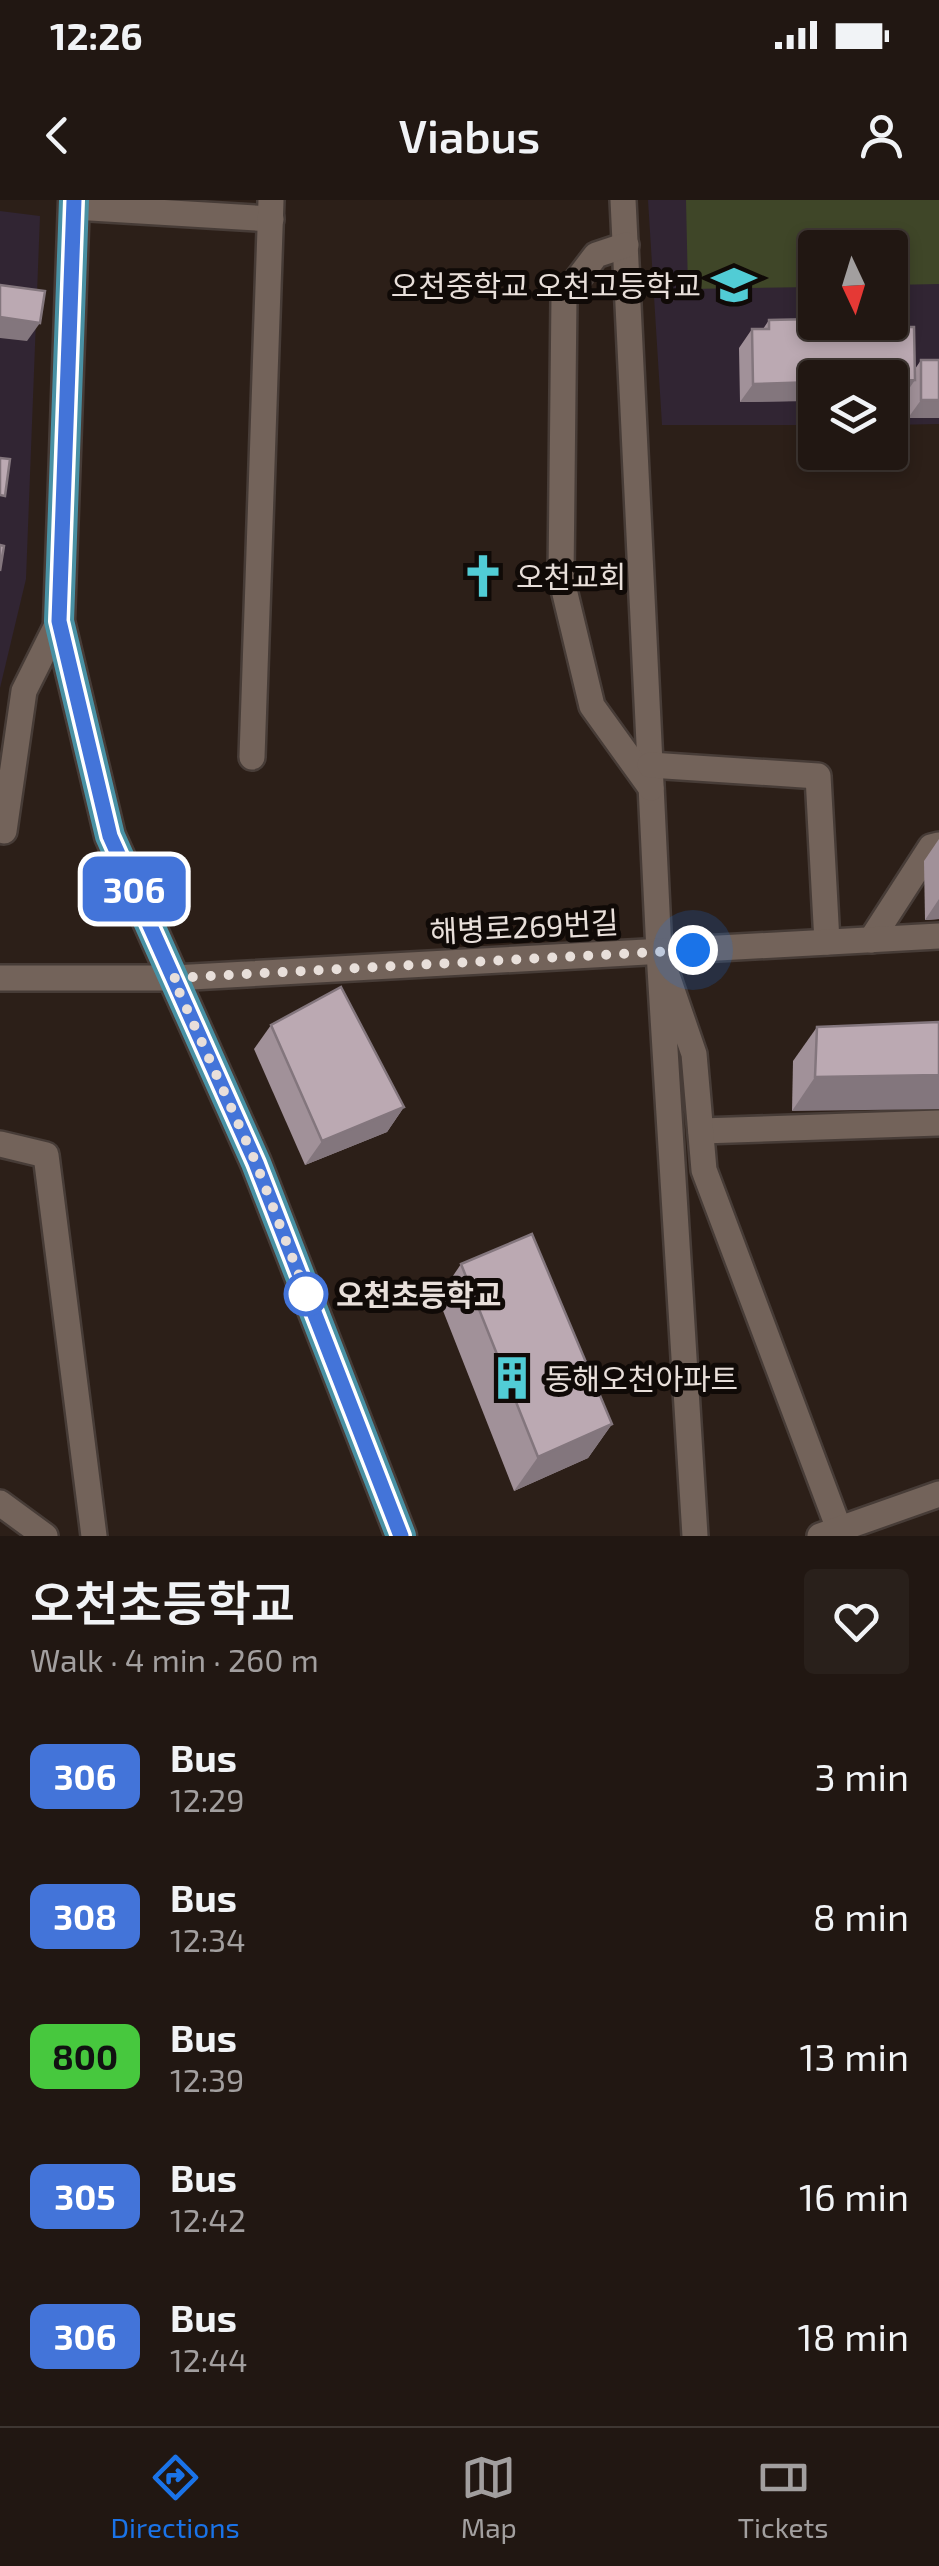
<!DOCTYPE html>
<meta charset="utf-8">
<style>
:root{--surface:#211712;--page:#29201b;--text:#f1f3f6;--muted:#a29f9f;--line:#3e3632;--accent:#1a73e8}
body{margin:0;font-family:"Exo 2","Noto Sans KR",sans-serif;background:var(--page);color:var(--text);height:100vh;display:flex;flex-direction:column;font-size:38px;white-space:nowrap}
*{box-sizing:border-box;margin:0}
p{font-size:32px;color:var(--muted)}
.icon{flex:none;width:55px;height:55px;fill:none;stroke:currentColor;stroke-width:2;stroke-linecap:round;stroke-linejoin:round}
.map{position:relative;height:1336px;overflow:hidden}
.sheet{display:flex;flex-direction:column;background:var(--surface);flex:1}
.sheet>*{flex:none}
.badge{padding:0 20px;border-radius:15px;font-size:35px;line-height:65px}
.needle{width:65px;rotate:176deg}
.fabs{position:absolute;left:798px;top:30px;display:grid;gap:20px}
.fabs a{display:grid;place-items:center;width:110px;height:110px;border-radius:10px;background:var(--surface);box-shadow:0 5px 15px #0003,0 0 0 2px var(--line);font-size:50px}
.you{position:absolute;width:50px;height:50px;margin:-25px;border:8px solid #fff;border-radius:50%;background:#1a73e8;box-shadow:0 0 0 15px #1a73e833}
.map>.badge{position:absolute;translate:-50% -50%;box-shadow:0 0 0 5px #fff}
.round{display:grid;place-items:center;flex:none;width:105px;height:105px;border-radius:10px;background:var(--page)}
.head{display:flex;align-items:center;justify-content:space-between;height:170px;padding:0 30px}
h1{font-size:48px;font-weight:600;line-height:75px}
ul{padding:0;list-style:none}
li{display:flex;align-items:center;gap:30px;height:140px;padding:0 30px}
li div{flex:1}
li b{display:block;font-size:38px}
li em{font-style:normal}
li .badge{min-width:110px;font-weight:700;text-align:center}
.status{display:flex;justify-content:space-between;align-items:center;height:70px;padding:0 50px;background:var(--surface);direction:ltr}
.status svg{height:28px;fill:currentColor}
header{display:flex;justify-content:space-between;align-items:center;height:130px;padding:0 30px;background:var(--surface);font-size:45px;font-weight:600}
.tab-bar{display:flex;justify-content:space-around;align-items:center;height:140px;border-top:2px solid var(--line);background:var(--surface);font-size:28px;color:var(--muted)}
.tab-bar a{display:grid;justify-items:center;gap:5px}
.tab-bar .selected{color:var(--accent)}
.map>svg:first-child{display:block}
.education{fill:#312533;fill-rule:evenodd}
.green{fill:#3f4628}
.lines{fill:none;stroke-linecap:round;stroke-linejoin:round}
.minor-casing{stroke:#473c37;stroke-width:30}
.major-casing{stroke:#473c37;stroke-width:35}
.minor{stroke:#73635a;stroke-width:25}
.major{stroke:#4991a4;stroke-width:30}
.wall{fill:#a19199}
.shaded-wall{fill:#83767d}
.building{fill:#bba9b2;stroke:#83767d;stroke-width:2.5}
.line-casing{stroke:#fff;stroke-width:22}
.line{stroke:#4374d9;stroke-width:15}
.walk{stroke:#e8dfda;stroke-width:10;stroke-dasharray:0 18}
.stop-dot{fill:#fff;stroke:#4374d9;stroke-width:5}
.labels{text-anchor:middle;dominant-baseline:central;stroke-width:10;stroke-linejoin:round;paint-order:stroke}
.poi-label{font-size:30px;fill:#e8dfda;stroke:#100a07;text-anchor:start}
.street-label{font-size:30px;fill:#e8dfda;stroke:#100a07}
.stop-label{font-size:30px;font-weight:bold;fill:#e8dfda;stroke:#100a07;text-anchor:start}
</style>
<div class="status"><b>12:26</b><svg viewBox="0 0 49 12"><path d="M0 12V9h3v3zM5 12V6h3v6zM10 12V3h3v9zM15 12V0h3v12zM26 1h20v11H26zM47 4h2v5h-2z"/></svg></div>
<header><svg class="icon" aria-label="back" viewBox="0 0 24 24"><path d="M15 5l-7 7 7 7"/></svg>Viabus<svg class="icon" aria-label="person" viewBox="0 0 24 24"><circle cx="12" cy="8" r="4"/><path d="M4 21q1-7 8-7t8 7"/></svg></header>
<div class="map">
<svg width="939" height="1336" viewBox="0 0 939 1336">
<rect width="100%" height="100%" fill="#2c1f18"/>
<g class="education">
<path d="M648 0H939V224L890 225V178H815V225H662ZM815 48H890V122H815Z"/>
<polygon points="0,11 40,16 26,379 0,488"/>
</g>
<polygon class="green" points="686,0 939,0 939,84 890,85 890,48 815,48 815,87 688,89"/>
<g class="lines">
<g class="minor-casing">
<g id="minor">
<polyline points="623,0 659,752"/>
<polyline points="74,7 271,19"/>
<polyline points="626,45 596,55 564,97 561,377 592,506 651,588"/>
<polyline points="252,557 271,0"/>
<polyline points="650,565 818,576 827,742"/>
<polyline points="4,631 24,491 59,421"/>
<polyline points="871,740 931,647 939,645"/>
<polyline points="0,778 173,778 939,736"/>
<polyline points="701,931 939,923"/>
<polyline points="0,944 46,955 94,1336"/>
<polyline points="0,1303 45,1336"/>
<polyline points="695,1336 659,752 694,854 704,970 839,1329"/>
<polyline points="820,1336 939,1294"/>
</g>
</g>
<g class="major-casing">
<polyline id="major" points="74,0 59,421 110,636 256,963 401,1336"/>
</g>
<use href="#minor" class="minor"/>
<use href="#major" class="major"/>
</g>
<g class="wall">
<polygon points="769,120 895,127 915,169 921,160 939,218 908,218 908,190 902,199 740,202 739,148 752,129 763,129"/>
<polygon points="939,639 939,719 925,720 924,661"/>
<polygon points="939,822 792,911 793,861 817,827"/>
<polygon points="271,825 404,907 387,932 305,965 254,849"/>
<polygon points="461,1064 612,1224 588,1258 514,1291 438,1098"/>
</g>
<g class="shaded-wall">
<polygon points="0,117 40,123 27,141 0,138"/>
<polygon points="915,180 902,199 890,199 890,181"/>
<polygon points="815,182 815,201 740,202 753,184"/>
<polygon points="921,200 939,200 939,218 908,218"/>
<polygon points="939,699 939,719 925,720"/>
<polygon points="939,875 939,909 792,911 815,877"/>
<polygon points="404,907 387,932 305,965 322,941"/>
<polygon points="612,1224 588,1258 514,1291 538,1257"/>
</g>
<g class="building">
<polygon points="0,85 45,91 40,123 0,117"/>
<polygon points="890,117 895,117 895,127 914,127 915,180 890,181 890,178 815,178 815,182 753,184 752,129 769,129 769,120 815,119 815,122 890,122"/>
<rect x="921" y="160" width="18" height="40"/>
<polygon points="0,258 10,259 5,296 0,295"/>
<polygon points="0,345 4,346 0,371"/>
<polygon points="341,787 404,907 322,941 271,825"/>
<polygon points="939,822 939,875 815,877 817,827"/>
<polygon points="532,1034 612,1224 538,1257 461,1064"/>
</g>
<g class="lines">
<g class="line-casing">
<polyline id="line" points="74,0 59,421 110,636 256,963 401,1336"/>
</g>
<use href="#line" class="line"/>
<polyline class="walk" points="306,1094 309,1101 256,963 173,778 693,750"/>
</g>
<defs>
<g id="school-bare" transform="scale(3.45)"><path d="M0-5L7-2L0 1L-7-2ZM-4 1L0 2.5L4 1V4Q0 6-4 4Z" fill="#51ccd5" stroke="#100a07" stroke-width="2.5" paint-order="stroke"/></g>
<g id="church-bare" transform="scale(3.45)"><path d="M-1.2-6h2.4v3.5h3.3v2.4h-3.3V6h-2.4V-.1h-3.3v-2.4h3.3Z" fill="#51ccd5" stroke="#100a07" stroke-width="2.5" paint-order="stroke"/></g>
<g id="building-bare" transform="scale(3.45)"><path d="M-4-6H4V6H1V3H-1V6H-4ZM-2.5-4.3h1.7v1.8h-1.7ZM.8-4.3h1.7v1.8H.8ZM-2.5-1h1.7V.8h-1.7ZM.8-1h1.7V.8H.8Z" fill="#51ccd5" stroke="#100a07" stroke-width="2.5" paint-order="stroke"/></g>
</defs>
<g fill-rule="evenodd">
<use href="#school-bare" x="734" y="85"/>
<use href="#church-bare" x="483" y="376"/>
<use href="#building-bare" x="512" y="1178"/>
</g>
<circle class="stop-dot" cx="306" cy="1094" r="20"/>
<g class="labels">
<g class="poi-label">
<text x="701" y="85" text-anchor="end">오천중학교 오천고등학교</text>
<text x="516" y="376">오천교회</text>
<text x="545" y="1178">동해오천아파트</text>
</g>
<g class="street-label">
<text transform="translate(524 726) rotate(-3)">해병로269번길</text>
</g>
<g class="stop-label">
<text x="336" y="1094">오천초등학교</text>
</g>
</g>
</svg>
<div class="fabs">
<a><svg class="needle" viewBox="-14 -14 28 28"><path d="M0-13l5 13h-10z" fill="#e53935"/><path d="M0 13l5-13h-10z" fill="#a29f9f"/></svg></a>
<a><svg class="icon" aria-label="layers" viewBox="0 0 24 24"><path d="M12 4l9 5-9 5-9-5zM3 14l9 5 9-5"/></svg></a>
</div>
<div class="you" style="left:693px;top:750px"></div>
<b class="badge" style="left:134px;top:689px;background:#4374d9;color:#fff">306</b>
</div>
<section class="sheet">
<div class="head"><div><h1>오천초등학교</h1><p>Walk · 4 min · 260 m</p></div><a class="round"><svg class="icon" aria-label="heart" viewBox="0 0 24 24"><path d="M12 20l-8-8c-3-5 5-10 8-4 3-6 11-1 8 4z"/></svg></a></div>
<ul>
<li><span class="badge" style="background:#4374d9;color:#fff">306</span><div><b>Bus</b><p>12:29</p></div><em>3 min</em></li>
<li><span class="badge" style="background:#4374d9;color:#fff">308</span><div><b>Bus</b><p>12:34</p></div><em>8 min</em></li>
<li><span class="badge" style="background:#47c83e;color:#111">800</span><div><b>Bus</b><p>12:39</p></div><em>13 min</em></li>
<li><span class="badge" style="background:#4374d9;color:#fff">305</span><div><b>Bus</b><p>12:42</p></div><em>16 min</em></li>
<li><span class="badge" style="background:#4374d9;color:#fff">306</span><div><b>Bus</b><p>12:44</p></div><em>18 min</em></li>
</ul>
</section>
<nav class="tab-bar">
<a class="selected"><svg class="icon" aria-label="directions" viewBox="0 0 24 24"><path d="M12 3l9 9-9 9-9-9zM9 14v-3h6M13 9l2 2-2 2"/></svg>Directions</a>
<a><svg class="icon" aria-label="map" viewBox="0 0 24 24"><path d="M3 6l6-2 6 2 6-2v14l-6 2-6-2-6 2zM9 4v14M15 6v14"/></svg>Map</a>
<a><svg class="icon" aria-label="tickets" viewBox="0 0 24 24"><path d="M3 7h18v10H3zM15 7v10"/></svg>Tickets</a>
</nav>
